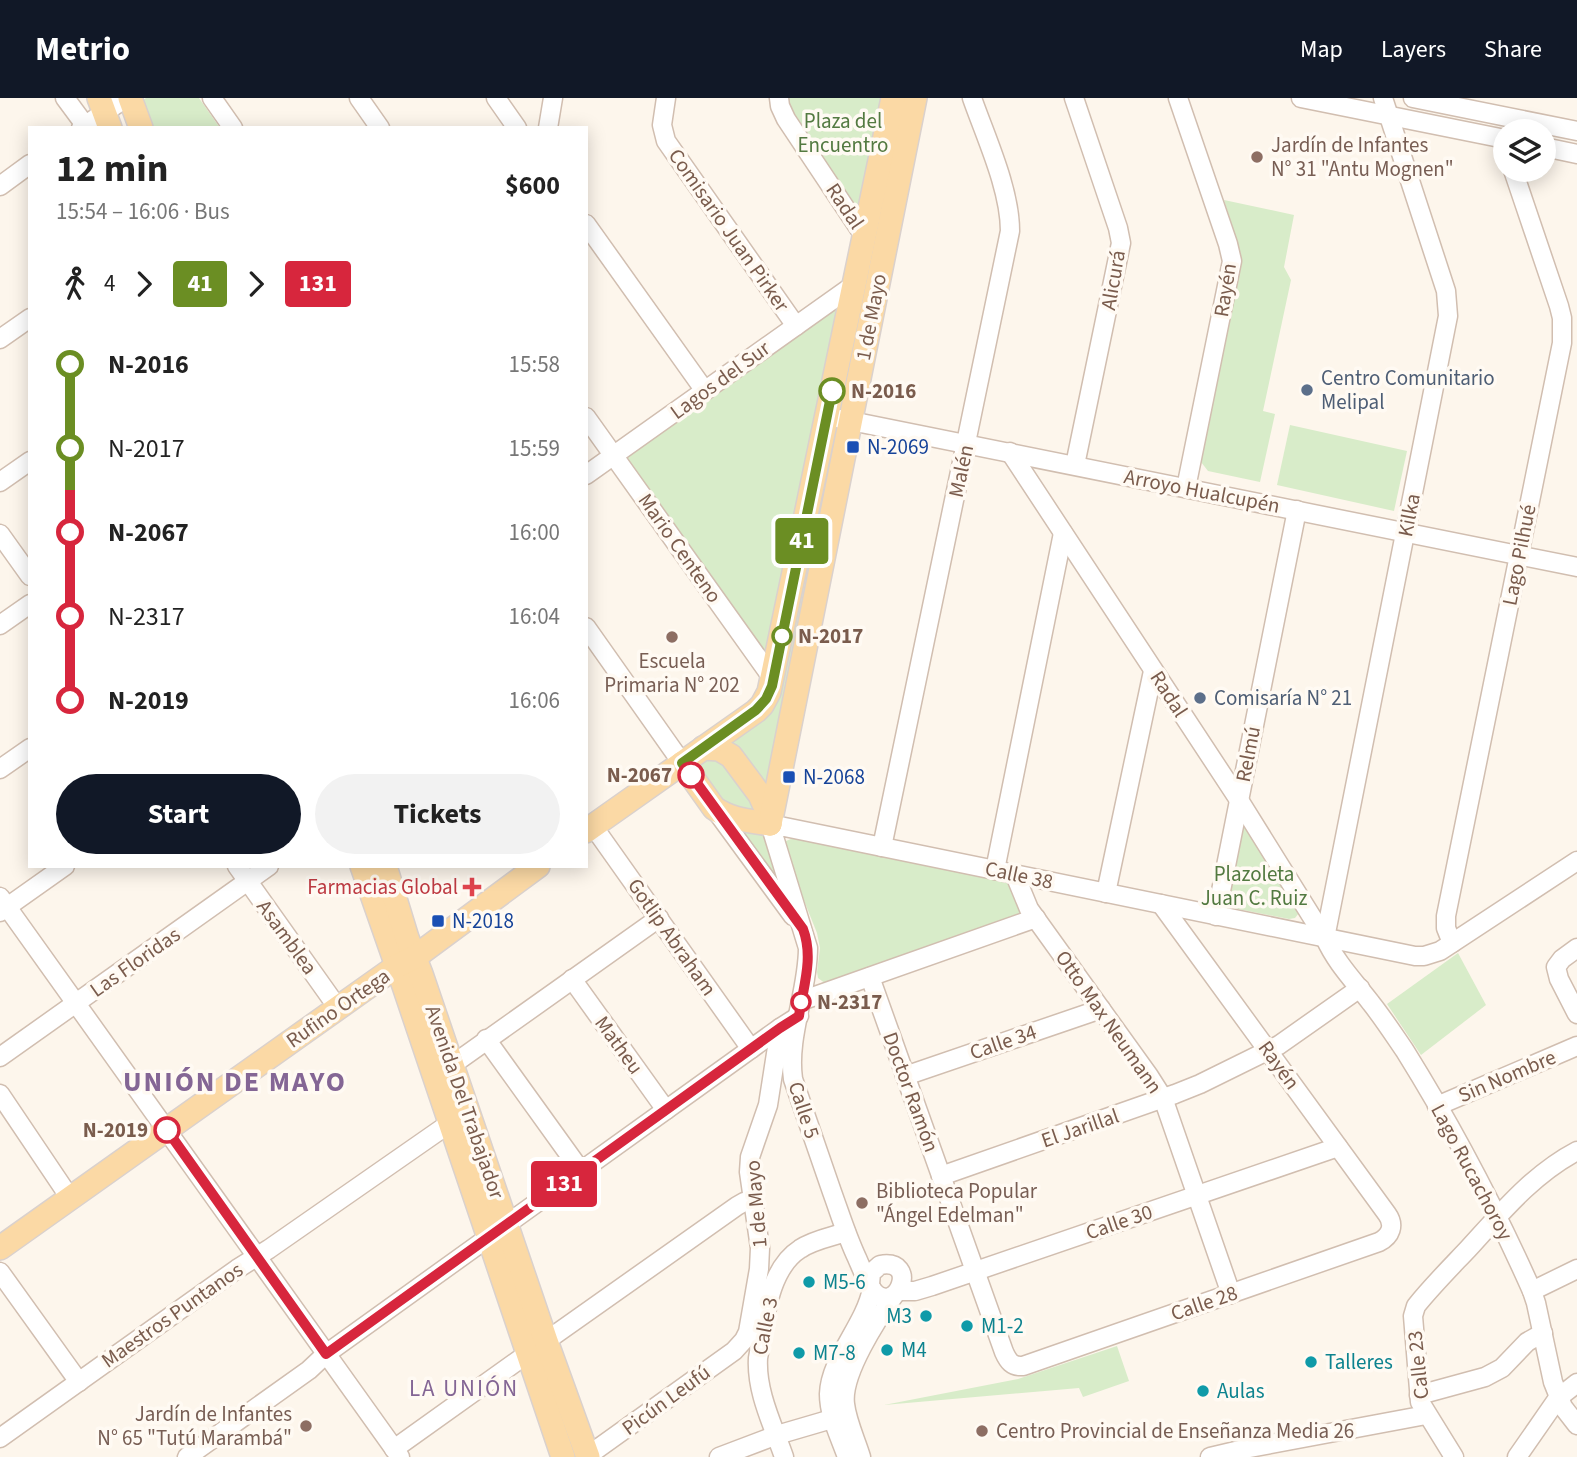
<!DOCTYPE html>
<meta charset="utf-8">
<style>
:root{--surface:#fff;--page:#f2f2f2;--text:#222;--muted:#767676;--accent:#111827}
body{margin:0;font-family:"Source Sans 3",sans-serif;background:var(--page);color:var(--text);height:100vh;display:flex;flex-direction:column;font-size:26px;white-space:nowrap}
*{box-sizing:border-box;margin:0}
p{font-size:23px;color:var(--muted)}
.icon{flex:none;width:38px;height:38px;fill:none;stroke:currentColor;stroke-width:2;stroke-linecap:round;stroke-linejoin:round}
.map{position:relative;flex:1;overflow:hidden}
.sheet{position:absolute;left:28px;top:28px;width:560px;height:742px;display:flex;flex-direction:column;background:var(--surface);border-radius:0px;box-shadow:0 4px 18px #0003}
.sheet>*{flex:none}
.badge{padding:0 14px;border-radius:5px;font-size:24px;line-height:46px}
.controls{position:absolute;left:1493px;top:21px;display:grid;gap:14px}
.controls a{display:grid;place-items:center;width:63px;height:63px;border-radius:50%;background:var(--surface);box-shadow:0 4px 18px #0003;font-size:35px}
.map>.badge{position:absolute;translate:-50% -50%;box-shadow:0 0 0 4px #fff}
.legs{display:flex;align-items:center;gap:10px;height:77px;padding:0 28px;font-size:23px}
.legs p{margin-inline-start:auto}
.headline{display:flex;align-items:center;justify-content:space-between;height:119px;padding:0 28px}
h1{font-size:38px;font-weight:700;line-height:52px}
.button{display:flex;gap:14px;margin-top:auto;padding:14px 28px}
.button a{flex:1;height:80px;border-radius:42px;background:var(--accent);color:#fff;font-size:28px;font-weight:700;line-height:80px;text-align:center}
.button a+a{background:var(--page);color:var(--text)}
ul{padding:0 28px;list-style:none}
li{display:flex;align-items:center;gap:24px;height:84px;font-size:26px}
li i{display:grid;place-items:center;width:10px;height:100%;margin:0 9px;background:currentColor}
li i::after{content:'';width:18px;height:18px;margin:-9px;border:5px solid;border-radius:50%;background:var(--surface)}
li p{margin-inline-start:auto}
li:first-child i{background:linear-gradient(#0000 50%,currentColor 0)}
li:last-child i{background:linear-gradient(currentColor 50%,#0000 0)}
header{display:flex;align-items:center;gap:42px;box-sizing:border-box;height:98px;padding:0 35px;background:var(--accent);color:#fff}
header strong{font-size:33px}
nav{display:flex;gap:38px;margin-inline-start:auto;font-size:24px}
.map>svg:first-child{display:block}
.green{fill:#d8ecc9}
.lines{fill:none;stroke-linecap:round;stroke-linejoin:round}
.minor-casing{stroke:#d1beb0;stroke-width:21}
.major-casing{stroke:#dad1cd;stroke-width:26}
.minor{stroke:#fff;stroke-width:18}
.major{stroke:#fbd9a5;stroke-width:23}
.line-1-casing{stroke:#fff;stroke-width:16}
.line-2-casing{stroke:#fff;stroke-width:16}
.line-1{stroke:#6b8e23;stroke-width:10}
.line-2{stroke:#d7263d;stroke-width:10}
.education-dot{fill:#8d6e63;stroke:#fffaf3;stroke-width:2.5}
.service-dot{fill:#5c6f8a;stroke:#fffaf3;stroke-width:2.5}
.stop-1-dot{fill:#fff;stroke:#6b8e23;stroke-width:3.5}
.transit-dot{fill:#1a4fb4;stroke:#fffaf3;stroke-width:2.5}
.stop-2-dot{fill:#fff;stroke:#d7263d;stroke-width:3.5}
.health-dot{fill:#e0444e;stroke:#fffaf3;stroke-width:2.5}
.culture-dot{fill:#0f9aa8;stroke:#fffaf3;stroke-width:2.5}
.labels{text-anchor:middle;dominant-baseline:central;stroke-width:7;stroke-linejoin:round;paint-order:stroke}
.park-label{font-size:21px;fill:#537a41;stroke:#fffaf3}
.education-label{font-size:21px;fill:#785e54;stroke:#fffaf3;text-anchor:start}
.street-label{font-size:21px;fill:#7a5c4d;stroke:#fffaf3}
.service-label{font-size:21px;fill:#4e5e75;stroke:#fffaf3;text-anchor:start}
.stop-label{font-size:21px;font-weight:bold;fill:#7a5c4d;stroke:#fffaf3;text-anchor:start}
.transit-label{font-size:21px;fill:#164399;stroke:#fffaf3;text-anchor:start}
.health-label{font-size:21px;fill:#be3a42;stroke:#fffaf3;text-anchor:end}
.culture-label{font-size:21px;fill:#0d838f;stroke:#fffaf3;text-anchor:start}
.neighbourhood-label{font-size:23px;letter-spacing:2px;fill:#846695;stroke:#fffaf3}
.district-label{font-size:28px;font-weight:bold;letter-spacing:2px;fill:#846695;stroke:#fffaf3}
</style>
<header>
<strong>Metrio</strong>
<nav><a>Map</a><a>Layers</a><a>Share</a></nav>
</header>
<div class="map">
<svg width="1577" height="1359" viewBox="0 0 1577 1359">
<rect width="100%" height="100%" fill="#fdf6ec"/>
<g class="green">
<polygon points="146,0 199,0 220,30 146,30 142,3"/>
<polygon points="784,0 886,0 864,107 857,114 789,17"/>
<polygon points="1224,102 1294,117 1284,169 1291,182 1263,313 1275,316 1260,384 1208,373 1201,364 1241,157"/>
<polygon points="838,209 766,557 625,359"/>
<polygon points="1290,327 1407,353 1394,413 1277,387"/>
<polygon points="830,337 838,338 771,695 722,645 764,615"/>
<polygon points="715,655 753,698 754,712 731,714 698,674 697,664"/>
<polygon points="1244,724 1299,815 1295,820 1289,821 1233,810 1226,804 1240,726"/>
<polygon points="735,725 763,734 782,789"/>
<path d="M793 740 1004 783C1015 789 1022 806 1019 818L826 886 818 880 817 874 820 850 817 835 783 750 786 743Z"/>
<polygon points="1458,855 1486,907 1421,957 1387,906"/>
<polygon points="1117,1248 1129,1283 1083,1299 1079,1290 884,1307 1018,1281"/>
</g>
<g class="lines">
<g class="minor-casing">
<g id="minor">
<polyline points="65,0 85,27"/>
<polyline points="212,0 233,30"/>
<polyline points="359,0 380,30"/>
<polyline points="496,0 517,30"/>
<polyline points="666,0 662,27 666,43 796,228"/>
<polyline points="779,0 780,8 786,21 864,138"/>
<polyline points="1074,0 1118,130 1121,145 1075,367"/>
<polyline points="1178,0 1228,146 1232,163 1186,390"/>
<polyline points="1301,0 1505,41"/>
<polyline points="1413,0 1577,33"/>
<polyline points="81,30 126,0"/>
<polyline points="548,30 553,0"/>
<polyline points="1544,49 1577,56"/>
<polyline points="0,88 30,66"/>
<polyline points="586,126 705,293"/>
<polyline points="0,241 30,220"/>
<polyline points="586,319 773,581"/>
<polyline points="841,321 1577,469"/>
<path d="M1010 354 1239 702 1325 840C1336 865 1355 884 1371 905 1383 920 1394 937 1405 953 1453 1030 1495 1110 1532 1193L1536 1205 1553 1284 1563 1309 1577 1327"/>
<polyline points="586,377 855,186"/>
<polyline points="0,384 30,363"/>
<polyline points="0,436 30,478"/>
<polyline points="0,527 30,506"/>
<polyline points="586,529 682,665"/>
<polyline points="0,671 30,650"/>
<polyline points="714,710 793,818"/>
<polyline points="593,728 751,951"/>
<path d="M882 749 1010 133C1010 91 986 40 972 0"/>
<polyline points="237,768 338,910"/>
<polyline points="995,772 1063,435"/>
<polyline points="1015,777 1029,811 1149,978 1163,1000 1231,1196"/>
<polyline points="1106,795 1153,573"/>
<polyline points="0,799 400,1359"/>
<polyline points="0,814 65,768"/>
<polyline points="1216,818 1297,412"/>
<polyline points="1325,840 1448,218 1446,193 1383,0"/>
<polyline points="1452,845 1446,830 1446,818 1562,245 1562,220 1559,208 1513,72"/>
<polyline points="1577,850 1562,861 1556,869 1559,881 1577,916"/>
<path d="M870 879 1004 1254C1008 1263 1012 1269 1023 1268L1379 1144C1391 1138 1395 1127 1387 1116L1161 806"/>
<polyline points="572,881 666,1012"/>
<polyline points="801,903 1036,820"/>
<polyline points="486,941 581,1073"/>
<polyline points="0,959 269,768"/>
<polyline points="452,967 659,820"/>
<polyline points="905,978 1101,911"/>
<polyline points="0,996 70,1100"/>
<polyline points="1437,1008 1577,948"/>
<polyline points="941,1078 1175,996 1200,986 1279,947 1360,890"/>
<polyline points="0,1174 79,1284"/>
<path d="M870 1186 871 1175 880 1167C920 1160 897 1218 874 1194 868 1187 861 1169 857 1160 847 1139 840 1116 832 1094 819 1056 806 1018 793 981 787 938 808 894 808 850L770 726 1415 858H1424L1440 853 1577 763"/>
<polyline points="899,1193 915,1193 932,1188 1338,1049"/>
<polyline points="1532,1193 1577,1171"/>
<polyline points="546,1243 737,1108 744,1104 753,1103"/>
<polyline points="1419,1297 1485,1279 1502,1270 1527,1244 1543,1235"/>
<polyline points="0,1340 237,1171 269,1151 450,1025"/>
<polyline points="394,1351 527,1256"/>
<polyline points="187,1359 309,1272 326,1256 780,930 799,918"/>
<polyline points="586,1359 734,1253 744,1242 748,1234 759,1171 760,1150 749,1074 750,1059 768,1007 780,930"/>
<polyline points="719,1359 777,1337 842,1318"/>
<path d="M784 1359C773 1327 756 1294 758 1260 765 1225 767 1172 800 1151 813 1142 831 1139 846 1134"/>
<path d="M847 1359C840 1339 829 1318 829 1296 830 1261 865 1227 872 1191"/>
<path d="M861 1359C856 1342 847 1324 845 1306 841 1276 878 1220 895 1196"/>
<polyline points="1210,1359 1244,1351 1426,1317"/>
<path d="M1454 1359 1420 1304 1413 1218 1416 1208C1432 1188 1450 1170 1468 1151 1501 1115 1533 1076 1577 1053"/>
<polyline points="1517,1359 1558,1300 1577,1285"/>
</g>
</g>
<g class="major-casing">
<g id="major">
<polyline points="99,0 110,30"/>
<polyline points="130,0 141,30"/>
<polyline points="703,650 719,651 731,658 760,697 768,715 770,726"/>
<path d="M682 665 714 710C730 722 751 723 770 726"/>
<polyline points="770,726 915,0"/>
<polyline points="586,733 756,613 762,607 769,594 893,0"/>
<polyline points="362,768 404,888 563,1359"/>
<polyline points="385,768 407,840 421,876 546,1243 588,1359"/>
<polyline points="0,1150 397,868 415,859 538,768"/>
</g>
</g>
<use href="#minor" class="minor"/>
<use href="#major" class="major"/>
</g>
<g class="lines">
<g class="line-1-casing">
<polyline id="line-1" points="691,677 682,665 756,612 766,601 772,588 832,293"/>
</g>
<g class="line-2-casing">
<path id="line-2" d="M167 1032 326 1256 780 930 799 918C803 889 814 860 803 831L691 677"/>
</g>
<use href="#line-1" class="line-1"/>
<use href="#line-2" class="line-2"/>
</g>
<g class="education-dot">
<circle cx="1257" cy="59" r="7"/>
<circle cx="672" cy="539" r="7"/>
<circle cx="862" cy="1105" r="7"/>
<circle cx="306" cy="1328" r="7"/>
<circle cx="982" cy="1333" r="7"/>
</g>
<g class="service-dot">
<circle cx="1307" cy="292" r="7"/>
<circle cx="1200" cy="600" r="7"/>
</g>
<g class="stop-1-dot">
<circle cx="832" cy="293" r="12"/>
<circle cx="782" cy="538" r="9"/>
</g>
<g class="transit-dot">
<rect x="846" y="342" width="14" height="14" rx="3.5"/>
<rect x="782" y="672" width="14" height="14" rx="3.5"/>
<rect x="431" y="816" width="14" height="14" rx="3.5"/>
</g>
<g class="stop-2-dot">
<circle cx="691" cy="677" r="12"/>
<circle cx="801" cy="904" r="9"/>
<circle cx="167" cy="1032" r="12"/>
</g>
<path class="health-dot" d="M468.5 778.5h7v7h7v7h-7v7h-7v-7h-7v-7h7z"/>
<g class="culture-dot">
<circle cx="809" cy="1184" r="7"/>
<circle cx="926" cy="1218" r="7"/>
<circle cx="967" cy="1228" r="7"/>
<circle cx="887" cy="1252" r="7"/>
<circle cx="799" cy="1255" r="7"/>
<circle cx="1311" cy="1264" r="7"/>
<circle cx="1203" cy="1293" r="7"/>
</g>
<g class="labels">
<g class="park-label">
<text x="843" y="23">Plaza del<tspan x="843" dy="24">Encuentro</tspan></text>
<text x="1254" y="776">Plazoleta<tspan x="1254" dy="24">Juan C. Ruiz</tspan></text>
</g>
<g class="education-label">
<text x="1271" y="47">Jardín de Infantes<tspan x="1271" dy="24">N° 31 "Antu Mognen"</tspan></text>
<text x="672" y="563" text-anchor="middle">Escuela<tspan x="672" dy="24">Primaria N° 202</tspan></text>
<text x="876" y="1093">Biblioteca Popular<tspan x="876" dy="24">"Ángel Edelman"</tspan></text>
<text x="292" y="1316" text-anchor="end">Jardín de Infantes<tspan x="292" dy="24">N° 65 "Tutú Marambá"</tspan></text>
<text x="996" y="1333">Centro Provincial de Enseñanza Media 26</text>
</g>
<g class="street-label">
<text transform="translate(845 108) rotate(56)">Radal</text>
<text transform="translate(729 132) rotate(55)">Comisario Juan Pirker</text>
<text transform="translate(1113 182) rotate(-80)">Alicurá</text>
<text transform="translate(1225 192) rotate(-81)">Rayén</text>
<text transform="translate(871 219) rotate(-79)">1 de Mayo</text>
<text transform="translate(720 282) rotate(-36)">Lagos del Sur</text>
<text transform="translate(961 373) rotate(-78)">Malén</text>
<text transform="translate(1202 393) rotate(11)">Arroyo Hualcupén</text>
<text transform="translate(1409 417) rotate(-79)">Kilka</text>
<text transform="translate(680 450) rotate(55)">Mario Centeno</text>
<text transform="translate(1519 457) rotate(-79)">Lago Pilhué</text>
<text transform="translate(1169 596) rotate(57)">Radal</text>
<text transform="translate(1248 656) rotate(-79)">Relmú</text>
<text transform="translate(1019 777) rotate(12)">Calle 38</text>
<text transform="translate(287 839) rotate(54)">Asamblea</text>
<text transform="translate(672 839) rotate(55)">Gotlip Abraham</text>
<text transform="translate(135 864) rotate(-35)">Las Floridas</text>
<text transform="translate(338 910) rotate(-35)">Rufino Ortega</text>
<text transform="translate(1109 924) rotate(55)">Otto Max Neumann</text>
<text transform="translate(1003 944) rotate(-19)">Calle 34</text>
<text transform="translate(619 947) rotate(54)">Matheu</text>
<text transform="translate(1279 967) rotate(54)">Rayén</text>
<text transform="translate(1507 978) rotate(-23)">Sin Nombre</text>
<text transform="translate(911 994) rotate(70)">Doctor Ramón</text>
<text transform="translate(465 1004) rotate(71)">Avenida Del Trabajador</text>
<text transform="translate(804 1012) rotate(72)">Calle 5</text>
<text transform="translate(1080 1030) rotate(-19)">El Jarillal</text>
<text transform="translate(1472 1074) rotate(62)">Lago Rucachoroy</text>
<text transform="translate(756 1106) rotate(-95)">1 de Mayo</text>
<text transform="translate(1119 1124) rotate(-19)">Calle 30</text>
<text transform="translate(1204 1205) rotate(-19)">Calle 28</text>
<text transform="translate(172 1217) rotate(-35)">Maestros Puntanos</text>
<text transform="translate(765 1228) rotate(-79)">Calle 3</text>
<text transform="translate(1418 1267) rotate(-96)">Calle 23</text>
<text transform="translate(666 1302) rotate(-36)">Picún Leufú</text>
</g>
<g class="service-label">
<text x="1321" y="280">Centro Comunitario<tspan x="1321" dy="24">Melipal</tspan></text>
<text x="1214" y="600">Comisaría N° 21</text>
</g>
<g class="stop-label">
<text x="851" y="293">N-2016</text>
<text x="798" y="538">N-2017</text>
<text x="672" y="677" text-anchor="end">N-2067</text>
<text x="817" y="904">N-2317</text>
<text x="148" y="1032" text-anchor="end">N-2019</text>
</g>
<g class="transit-label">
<text x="867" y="349">N-2069</text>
<text x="803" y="679">N-2068</text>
<text x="452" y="823">N-2018</text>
</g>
<g class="health-label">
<text x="458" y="789">Farmacias Global</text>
</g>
<g class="culture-label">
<text x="823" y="1184">M5-6</text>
<text x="912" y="1218" text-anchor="end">M3</text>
<text x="981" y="1228">M1-2</text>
<text x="901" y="1252">M4</text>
<text x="813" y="1255">M7-8</text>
<text x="1325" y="1264">Talleres</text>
<text x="1217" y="1293">Aulas</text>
</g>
<g class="neighbourhood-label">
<text x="464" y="1290">LA UNIÓN</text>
</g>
<g class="district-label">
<text x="235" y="984">UNIÓN DE MAYO</text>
</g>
</g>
</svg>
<div class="controls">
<a><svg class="icon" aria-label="layers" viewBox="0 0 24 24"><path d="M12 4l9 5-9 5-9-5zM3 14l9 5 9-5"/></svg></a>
</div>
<b class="badge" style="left:802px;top:443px;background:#6b8e23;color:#fff">41</b>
<b class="badge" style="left:564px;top:1086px;background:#d7263d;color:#fff">131</b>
<section class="sheet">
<div class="headline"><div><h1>12 min</h1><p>15:54 – 16:06 · Bus</p></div><b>$600</b></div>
<div class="legs"><svg class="icon" aria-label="walk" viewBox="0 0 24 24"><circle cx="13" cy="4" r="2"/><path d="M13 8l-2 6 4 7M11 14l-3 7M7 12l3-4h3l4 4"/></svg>4<svg class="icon" aria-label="forward" viewBox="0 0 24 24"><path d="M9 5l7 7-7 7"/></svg><b class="badge" style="background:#6b8e23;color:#fff">41</b><svg class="icon" aria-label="forward" viewBox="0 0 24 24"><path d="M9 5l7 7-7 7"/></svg><b class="badge" style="background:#d7263d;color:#fff">131</b></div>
<ul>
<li><i style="color:#6b8e23"></i><b>N-2016</b><p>15:58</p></li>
<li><i style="color:#6b8e23"></i><span>N-2017</span><p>15:59</p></li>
<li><i style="color:#d7263d"></i><b>N-2067</b><p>16:00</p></li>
<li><i style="color:#d7263d"></i><span>N-2317</span><p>16:04</p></li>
<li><i style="color:#d7263d"></i><b>N-2019</b><p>16:06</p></li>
</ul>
<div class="button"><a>Start</a><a>Tickets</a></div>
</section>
</div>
